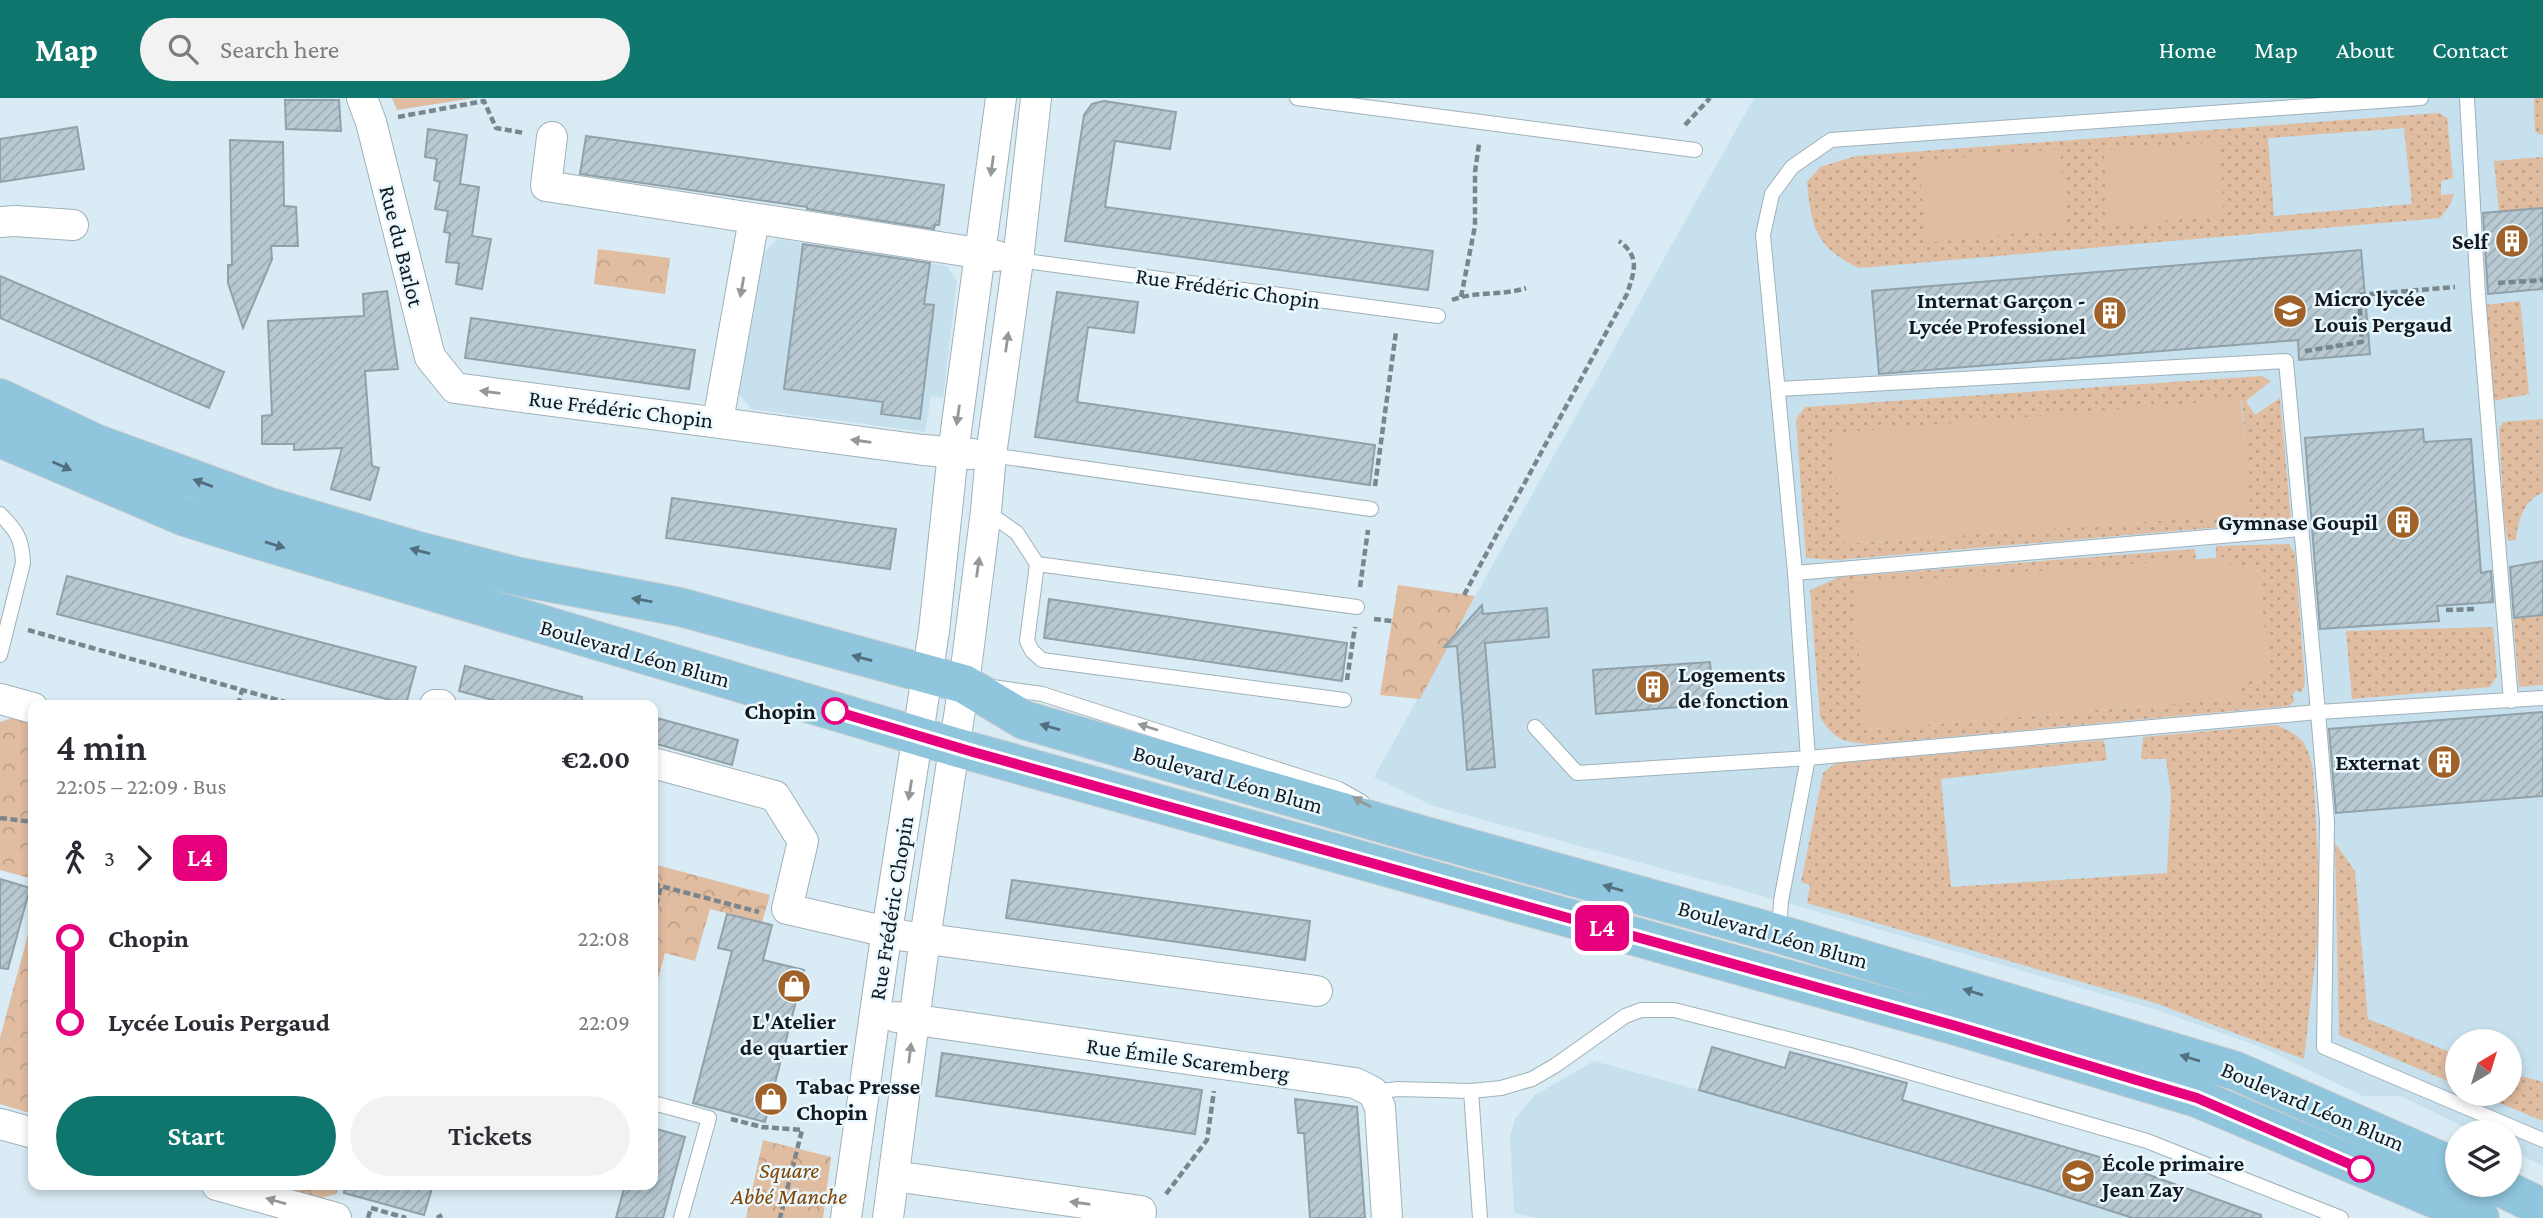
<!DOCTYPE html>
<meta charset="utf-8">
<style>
:root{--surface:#fff;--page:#f2f2f3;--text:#2b2b33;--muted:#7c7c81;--accent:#0f766e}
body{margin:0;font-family:"Crimson Pro",serif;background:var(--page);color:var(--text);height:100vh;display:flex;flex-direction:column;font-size:26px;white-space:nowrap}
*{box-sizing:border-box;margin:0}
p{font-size:23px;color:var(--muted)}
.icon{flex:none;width:38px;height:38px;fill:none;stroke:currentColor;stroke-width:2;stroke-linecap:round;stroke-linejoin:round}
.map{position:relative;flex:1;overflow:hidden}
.panel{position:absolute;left:28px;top:602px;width:630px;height:490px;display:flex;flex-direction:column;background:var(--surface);border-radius:14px;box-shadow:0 4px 10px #0003}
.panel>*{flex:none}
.badge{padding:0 14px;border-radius:10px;font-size:24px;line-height:46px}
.needle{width:46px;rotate:38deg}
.buttons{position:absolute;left:2445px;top:931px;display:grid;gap:14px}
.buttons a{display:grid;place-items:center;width:77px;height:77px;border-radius:50%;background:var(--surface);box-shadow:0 4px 10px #0003;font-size:35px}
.map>.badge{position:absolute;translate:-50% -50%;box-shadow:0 0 0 4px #fff}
.legs{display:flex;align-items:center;gap:10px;height:77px;padding:0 28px;font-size:23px}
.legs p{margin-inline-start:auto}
.overview{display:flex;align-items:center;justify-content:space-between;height:119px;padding:0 28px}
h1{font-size:38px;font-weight:600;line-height:52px}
.action{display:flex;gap:14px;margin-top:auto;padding:14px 28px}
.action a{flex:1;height:80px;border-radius:42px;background:var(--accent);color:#fff;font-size:28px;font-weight:600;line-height:80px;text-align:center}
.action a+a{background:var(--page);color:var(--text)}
ul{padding:0 28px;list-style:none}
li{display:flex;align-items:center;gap:24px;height:84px;font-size:26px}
li i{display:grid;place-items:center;width:10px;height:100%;margin:0 9px;background:currentColor}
li i::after{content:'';width:18px;height:18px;margin:-9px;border:5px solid;border-radius:50%;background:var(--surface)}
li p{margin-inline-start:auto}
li:first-child i{background:linear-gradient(#0000 50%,currentColor 0)}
li:last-child i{background:linear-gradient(currentColor 50%,#0000 0)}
header{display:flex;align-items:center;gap:42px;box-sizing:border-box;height:98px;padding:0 35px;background:var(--accent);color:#fff}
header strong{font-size:33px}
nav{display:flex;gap:38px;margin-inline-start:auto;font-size:24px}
.search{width:490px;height:63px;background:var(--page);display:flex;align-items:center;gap:18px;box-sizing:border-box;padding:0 24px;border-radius:38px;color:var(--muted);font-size:26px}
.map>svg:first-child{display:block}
.built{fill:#c6e0ed;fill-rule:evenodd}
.grass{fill:url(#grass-dots);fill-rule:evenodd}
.forest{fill:url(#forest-crowns)}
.pitch{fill:#e0bca0}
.building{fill:url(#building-hatch);stroke:#91a1aa;stroke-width:2}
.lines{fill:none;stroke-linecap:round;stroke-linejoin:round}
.service-casing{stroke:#a0b1ba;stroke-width:16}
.minor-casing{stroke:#a0b1ba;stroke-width:32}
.primary-casing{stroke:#cbcccd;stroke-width:40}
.path{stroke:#7a868d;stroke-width:4.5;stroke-dasharray:7 3.5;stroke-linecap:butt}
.service{stroke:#fff;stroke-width:14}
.minor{stroke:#fff;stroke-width:30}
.primary{stroke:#8fc5dd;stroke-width:38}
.oneway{fill:#959899}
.oneway2{fill:#516f7c}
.line-1-casing{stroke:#fff;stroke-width:16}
.line-1{stroke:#e6007e;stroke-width:10}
.stop-1-dot{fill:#fff;stroke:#e6007e;stroke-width:3.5}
.labels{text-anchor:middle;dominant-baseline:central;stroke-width:5;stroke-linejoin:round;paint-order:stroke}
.poi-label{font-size:23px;font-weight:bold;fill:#13191c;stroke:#eaf8ff;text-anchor:end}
.street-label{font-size:23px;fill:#13191c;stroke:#eaf8ff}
.stop-label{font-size:23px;font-weight:bold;fill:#13191c;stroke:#eaf8ff;text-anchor:end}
.park-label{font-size:23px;font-style:italic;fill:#804400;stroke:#eaf8ff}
</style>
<header>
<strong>Map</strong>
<div class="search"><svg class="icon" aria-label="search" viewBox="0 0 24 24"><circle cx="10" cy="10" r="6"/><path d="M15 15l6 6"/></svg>Search here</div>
<nav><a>Home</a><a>Map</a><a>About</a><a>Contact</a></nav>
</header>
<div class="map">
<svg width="2543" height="1120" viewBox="0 0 2543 1120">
<defs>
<pattern id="grass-dots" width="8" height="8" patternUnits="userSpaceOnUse" patternTransform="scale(1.75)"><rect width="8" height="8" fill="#e0bca0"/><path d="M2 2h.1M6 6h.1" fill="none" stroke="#bfa189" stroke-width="1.8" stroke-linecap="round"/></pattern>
<pattern id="forest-crowns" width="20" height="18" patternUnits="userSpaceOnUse" patternTransform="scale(1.75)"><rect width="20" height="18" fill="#e0bca0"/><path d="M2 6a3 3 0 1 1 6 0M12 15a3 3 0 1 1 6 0" fill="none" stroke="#bfa189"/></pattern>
<pattern id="building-hatch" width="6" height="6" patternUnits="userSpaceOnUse" patternTransform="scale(1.75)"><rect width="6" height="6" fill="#b8c9d2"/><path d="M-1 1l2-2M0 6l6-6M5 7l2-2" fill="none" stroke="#9dacb4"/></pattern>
</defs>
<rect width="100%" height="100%" fill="#d9ebf4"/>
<g class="built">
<path d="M1754 0H2543V1068L2510 1051V1034H2474L2401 998H2363L2261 949 2154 911 1781 803 1433 708 1374 679ZM2457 943H2510V996H2457Z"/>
<polygon points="778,141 947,168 957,183 943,300 931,298 925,334 751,311 738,294 763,155"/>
<polygon points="1712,949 1784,970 1790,954 1907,985 1902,1002 2096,1058 2266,1120 1539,1120 1514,1115 1510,1038 1515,1021 1534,998 1594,963 1699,992"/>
</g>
<g class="grass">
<polygon points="2534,0 2543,0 2543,37 2535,34"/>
<path d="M2439 15 2447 20 2453 80 2441 83V97L2454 96 2450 107 2440 120 1859 170C1816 150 1811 129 1807 84L1820 69 1856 58ZM2404 30 2412 106 2274 118 2268 40Z"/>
<polygon points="2543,59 2543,110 2499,114 2494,63"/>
<polygon points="2520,203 2529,296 2493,303 2486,207"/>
<path d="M2262 278 2271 283 2246 303 2255 317 2280 300 2291 423 1836 462 1806 460 1796 321 1805 309ZM2242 302 2250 416 1844 446Z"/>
<path d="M2543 321V394C2523 403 2518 423 2516 442L2508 443 2504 423 2499 330 2503 324Z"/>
<path d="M2289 446 2295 455 2305 585 2301 595 2296 592 2292 597 2295 602 2289 608 1870 646C1844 644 1835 643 1820 619L1810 492 1840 479 2195 451 2196 463 1863 632 2239 600 2238 584 2264 581 2270 576 2257 470H2231L2228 459 2216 460V448Z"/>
<polygon points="2543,517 2543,587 2519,589 2513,520"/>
<polygon points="2493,529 2497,578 2490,589 2352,601 2346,533"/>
<path d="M2276 627C2302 638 2307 644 2313 671L2321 812 2304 961 2155 905 1807 805 1810 787 1801 784 1823 675 1836 665 2104 642 2107 662 1941 681 1951 789 2167 775 2171 696 2166 661H2141L2143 639Z"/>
<polygon points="2335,745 2355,773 2368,921 2457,957 2457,987 2339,937"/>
<polygon points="2510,975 2543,984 2543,1023 2478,996 2510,996"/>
</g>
<g class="forest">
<polygon points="598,151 670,160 665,196 594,186"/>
<polygon points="1398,487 1475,498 1420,601 1380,597"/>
<polygon points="17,618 33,623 33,781 0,772 0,624"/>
<polygon points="653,766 770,797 762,824 710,811 695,863 665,855 653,900"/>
<polygon points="33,818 33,1016 0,1006 0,940"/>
<polygon points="763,1042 831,1059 823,1120 746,1120"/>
<polygon points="270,1087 340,1087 336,1096 318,1101"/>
</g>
<g class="pitch">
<polygon points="392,0 474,0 397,12"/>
<polygon points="2219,44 2224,118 2108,127 2104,52"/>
<polygon points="2060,51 2066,130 1926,145 1919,63"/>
<polygon points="2241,301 2251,416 1844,446 1832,335"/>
<polygon points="2228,459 2231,470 2257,470 2270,576 2265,581 2238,585 2239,600 1863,632 1855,486"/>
</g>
<g class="building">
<polygon points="285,2 339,2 341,33 286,31"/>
<polygon points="1104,3 1176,14 1170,51 1115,43 1105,109 1433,153 1428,192 1065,143 1084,17 1092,6"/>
<polygon points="77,29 84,71 0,84 0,41"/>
<polygon points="428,31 467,37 460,86 479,89 472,138 491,141 482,191 456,186 459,165 446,164 450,135 444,134 448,113 435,111 440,84 434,82 437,61 425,59"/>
<polygon points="586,38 944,87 939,127 935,127 934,131 807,111 807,109 580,76"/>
<polygon points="230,42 283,44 284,108 296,109 298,148 271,148 272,161 243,230 228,185 228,167 232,167"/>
<polygon points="2543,110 2543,191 2488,196 2483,115"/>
<polygon points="803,146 930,165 924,206 934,207 920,321 881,316 883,304 784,291"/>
<polygon points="2361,152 2370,256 2299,262 2298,242 1879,276 1872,193"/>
<polygon points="0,178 224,274 209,310 0,220"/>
<polygon points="387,193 398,271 365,273 372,368 379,370 370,402 331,391 342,350 294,352 294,346 262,346 262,318 272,317 268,223 364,218 363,196"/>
<polygon points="1057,194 1138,204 1134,235 1088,229 1077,304 1375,347 1370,387 1035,339"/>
<polygon points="471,220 695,252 689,291 465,260"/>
<polygon points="2423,331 2424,344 2471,341 2481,475 2491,473 2493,504 2437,508 2439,523 2320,531 2305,340"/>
<polygon points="672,400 896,431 890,471 666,440"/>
<polygon points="2543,463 2543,517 2514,520 2510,469"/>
<polygon points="67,478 416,569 406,606 57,516"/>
<polygon points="1049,501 1347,545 1342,583 1044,540"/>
<polygon points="1482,507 1483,516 1547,510 1549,539 1485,545 1495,669 1467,672 1457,548 1444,549"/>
<polygon points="1710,564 1714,606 1596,616 1593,572"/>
<polygon points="465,568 582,599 581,607 512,607 459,593"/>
<polygon points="2543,614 2543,698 2336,715 2329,631"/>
<polygon points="653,619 738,642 732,667 653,645"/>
<polygon points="0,781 30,790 8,871 0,870"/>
<polygon points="1012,782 1310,823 1305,862 1006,820"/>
<polygon points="727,816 772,827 763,862 804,872 765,1024 693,1005 732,853 718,850"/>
<polygon points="1712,949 1785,970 1790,954 1907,985 1902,1002 2096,1058 2261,1117 2261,1120 2133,1120 2042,1091 1699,992"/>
<polygon points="942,955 1202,992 1195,1036 936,998"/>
<polygon points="1295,1001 1357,1009 1365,1120 1310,1120 1304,1035 1298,1035"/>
<polygon points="653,1030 685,1039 663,1120 616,1120 625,1087 653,1087"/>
<polygon points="345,1087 433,1087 424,1117 344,1095"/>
</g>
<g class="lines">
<g class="service-casing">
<g id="service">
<polyline points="1297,0 1695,52"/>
<polyline points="2467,0 2478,197 2511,603"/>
<polyline points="1018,162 1438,218"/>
<polyline points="991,357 1371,411"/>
<polyline points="986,413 1017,435 1037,466 1027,543 1032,553 1042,562 1344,602"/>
<path d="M0 416C17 433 22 441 23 465L0 557"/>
<polyline points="1037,466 1357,509"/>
<polyline points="1795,475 2301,431"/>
<polyline points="992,589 1042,596 1339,691 1362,704"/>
<polyline points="2543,600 2318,614 2327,723 2324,949 2543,1042"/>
<polyline points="1535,629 1577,675 1808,660 2318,614 2286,263 1779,291"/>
<polyline points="1779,834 1781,803 1808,660 1795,475 1763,137 1772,96 1792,69 1831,42 2421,0"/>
<polyline points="1471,993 1501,990 1532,981 1556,967 1625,918 1641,912 1674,912 1850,957 2147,1043 2341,1120"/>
<polyline points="1373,994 1398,991 1471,993 1480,1120"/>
<polyline points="653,1005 709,1020 681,1120"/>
</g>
</g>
<g class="minor-casing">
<g id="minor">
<polyline points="362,0 371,24 430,259 455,290 923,352 972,356"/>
<polyline points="552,39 546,88 997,158"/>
<polyline points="0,124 15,123 73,127"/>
<polyline points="718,323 754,121"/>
<polyline points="0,601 33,610"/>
<polyline points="435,607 441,607"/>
<polyline points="653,665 775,698 803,743 787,811 905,838 1317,893"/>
<polyline points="896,919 1355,985 1373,994 1380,1009 1387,1120"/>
<polyline points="0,1026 33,1035"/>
<polyline points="894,1078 1141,1113 1140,1120"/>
<polyline points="217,1087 336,1120"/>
<polyline points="846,1120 883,859 934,533 953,355 1001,0"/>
<polyline points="888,1120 925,840 964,586 986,413 991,357 1018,162 1036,0"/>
</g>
</g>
<g class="primary-casing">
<g id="primary">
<polyline points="0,300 95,345 270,409 415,452 520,479 680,509 964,586 1024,622 1422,737 1779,836 2236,973 2457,1070"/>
<polyline points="0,340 185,419 255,441 955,649 1956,928 2197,1000 2480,1120"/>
<polyline points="2496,1087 2543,1110"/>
</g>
</g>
<g class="path">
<polyline points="398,19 484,3 496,30 524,35"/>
<polyline points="1685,27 1710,0"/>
<polyline points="2498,185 2543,182"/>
<polyline points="1461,199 1475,128 1475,74 1479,46"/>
<path d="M1452 202C1475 193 1502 198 1526 190"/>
<polyline points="2305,253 2362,244 2359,197 2455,189"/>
<polyline points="1375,388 1396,234"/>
<polyline points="1360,489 1368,432"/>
<path d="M1464 497 1627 196C1634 174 1641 159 1619 143"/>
<polyline points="2446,512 2476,511"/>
<polyline points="1374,521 1392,523"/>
<polyline points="28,532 296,607"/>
<polyline points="1347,582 1355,529"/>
<polyline points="238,607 242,592"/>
<polyline points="0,720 33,724"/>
<polyline points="653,786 759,814"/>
<polyline points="653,817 661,789"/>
<polyline points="731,1021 762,1029 802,1032 780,1120"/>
<polyline points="1166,1096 1207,1042 1214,993"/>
<polyline points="368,1120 371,1110 406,1120"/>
<polyline points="437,1120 442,1117"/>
</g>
<use href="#service" class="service"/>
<use href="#minor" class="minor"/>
<use href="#primary" class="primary"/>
</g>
<defs><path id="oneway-solid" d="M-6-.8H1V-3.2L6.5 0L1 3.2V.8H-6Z" transform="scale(1.75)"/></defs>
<g class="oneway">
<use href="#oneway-solid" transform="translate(992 68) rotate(98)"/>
<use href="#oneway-solid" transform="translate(742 189) rotate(100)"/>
<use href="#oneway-solid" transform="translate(1007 244) rotate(-82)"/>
<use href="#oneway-solid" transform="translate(490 294) rotate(-173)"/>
<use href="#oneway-solid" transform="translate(958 317) rotate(98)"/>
<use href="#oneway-solid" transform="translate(861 343) rotate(-172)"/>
<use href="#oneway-solid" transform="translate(978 469) rotate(-82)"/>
<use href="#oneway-solid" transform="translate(1148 629) rotate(-162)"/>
<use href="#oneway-solid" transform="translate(910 692) rotate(99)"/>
<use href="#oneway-solid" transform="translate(1362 704) rotate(-151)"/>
<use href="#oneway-solid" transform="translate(910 955) rotate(-83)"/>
<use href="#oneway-solid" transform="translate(276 1103) rotate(-164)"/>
<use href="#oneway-solid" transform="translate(1080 1105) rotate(-172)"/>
</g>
<g class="oneway2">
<use href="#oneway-solid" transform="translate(62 368) rotate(24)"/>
<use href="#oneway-solid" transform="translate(203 385) rotate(-160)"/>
<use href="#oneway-solid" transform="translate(275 447) rotate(17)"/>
<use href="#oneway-solid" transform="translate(420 453) rotate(-165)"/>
<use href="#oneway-solid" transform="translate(642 502) rotate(-170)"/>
<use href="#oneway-solid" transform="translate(862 560) rotate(-165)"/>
<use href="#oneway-solid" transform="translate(1050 629) rotate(-164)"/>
<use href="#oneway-solid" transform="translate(1613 790) rotate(-164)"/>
<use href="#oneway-solid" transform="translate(1973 894) rotate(-163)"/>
<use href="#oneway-solid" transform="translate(2190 960) rotate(-163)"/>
</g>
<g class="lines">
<g class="line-1-casing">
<polyline id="line-1" points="835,613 973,654 1956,928 2170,992 2197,1000 2361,1071"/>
</g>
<use href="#line-1" class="line-1"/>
</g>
<defs>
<g id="building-disc" transform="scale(1.75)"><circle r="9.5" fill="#a06229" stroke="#eaf8ff"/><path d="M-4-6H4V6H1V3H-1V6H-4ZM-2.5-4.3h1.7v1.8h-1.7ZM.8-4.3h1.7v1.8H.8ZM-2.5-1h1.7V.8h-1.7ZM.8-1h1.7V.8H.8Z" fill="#fff"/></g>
<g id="school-disc" transform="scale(1.75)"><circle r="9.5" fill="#a06229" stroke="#eaf8ff"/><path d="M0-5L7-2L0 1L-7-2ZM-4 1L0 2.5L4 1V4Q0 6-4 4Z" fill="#fff"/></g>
<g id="shop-disc" transform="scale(1.75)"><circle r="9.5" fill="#a06229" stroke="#eaf8ff"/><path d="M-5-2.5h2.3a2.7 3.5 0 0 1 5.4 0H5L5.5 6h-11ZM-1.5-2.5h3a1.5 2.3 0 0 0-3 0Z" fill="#fff"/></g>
</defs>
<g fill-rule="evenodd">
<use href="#building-disc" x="2512" y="143"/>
<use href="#school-disc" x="2290" y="213"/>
<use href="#building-disc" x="2110" y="215"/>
<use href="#building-disc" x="2403" y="424"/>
<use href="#building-disc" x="1653" y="589"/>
<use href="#building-disc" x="2444" y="664"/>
<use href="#shop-disc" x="794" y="888"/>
<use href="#shop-disc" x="771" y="1001"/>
<use href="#school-disc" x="2078" y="1078"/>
</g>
<g class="stop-1-dot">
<circle cx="835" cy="613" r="12"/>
<circle cx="2361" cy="1071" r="12"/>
</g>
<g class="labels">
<g class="poi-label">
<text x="2488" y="143">Self</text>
<text x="2314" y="200" text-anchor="start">Micro lycée<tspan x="2314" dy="26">Louis Pergaud</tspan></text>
<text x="2086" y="202">Internat Garçon -<tspan x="2086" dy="26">Lycée Professionel</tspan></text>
<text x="2378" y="424">Gymnase Goupil</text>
<text x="1678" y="576" text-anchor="start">Logements<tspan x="1678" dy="26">de fonction</tspan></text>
<text x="2420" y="664">Externat</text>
<text x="794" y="923" text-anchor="middle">L'Atelier<tspan x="794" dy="26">de quartier</tspan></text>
<text x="796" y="988" text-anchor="start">Tabac Presse<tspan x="796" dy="26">Chopin</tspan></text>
<text x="2102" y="1065" text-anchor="start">École primaire<tspan x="2102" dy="26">Jean Zay</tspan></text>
</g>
<g class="street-label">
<text transform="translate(402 148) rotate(76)">Rue du Barlot</text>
<text transform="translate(1228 190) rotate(8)">Rue Frédéric Chopin</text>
<text transform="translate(621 311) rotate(7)">Rue Frédéric Chopin</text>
<text transform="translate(635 555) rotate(16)">Boulevard Léon Blum</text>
<text transform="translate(1228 681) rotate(16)">Boulevard Léon Blum</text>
<text transform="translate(891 810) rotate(-81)">Rue Frédéric Chopin</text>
<text transform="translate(1773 836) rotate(16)">Boulevard Léon Blum</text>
<text transform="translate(1188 961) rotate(8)">Rue Émile Scaremberg</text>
<text transform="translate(2313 1008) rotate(23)">Boulevard Léon Blum</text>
</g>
<g class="stop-label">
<text x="816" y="613">Chopin</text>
</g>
<g class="park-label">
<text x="789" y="1072">Square<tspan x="789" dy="26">Abbé Manche</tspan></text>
</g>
</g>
</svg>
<div class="buttons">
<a><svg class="needle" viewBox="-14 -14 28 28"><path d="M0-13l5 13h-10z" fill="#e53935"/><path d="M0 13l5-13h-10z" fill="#7c7c81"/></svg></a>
<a><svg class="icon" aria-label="layers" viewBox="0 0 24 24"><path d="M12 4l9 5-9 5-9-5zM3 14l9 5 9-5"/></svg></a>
</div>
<b class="badge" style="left:1602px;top:830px;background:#e6007e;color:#fff">L4</b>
<section class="panel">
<div class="overview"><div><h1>4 min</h1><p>22:05 – 22:09 · Bus</p></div><b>€2.00</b></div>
<div class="legs"><svg class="icon" aria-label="walk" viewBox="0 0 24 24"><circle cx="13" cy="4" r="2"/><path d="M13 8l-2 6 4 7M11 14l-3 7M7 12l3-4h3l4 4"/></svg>3<svg class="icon" aria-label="forward" viewBox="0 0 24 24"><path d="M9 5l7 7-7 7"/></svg><b class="badge" style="background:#e6007e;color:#fff">L4</b></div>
<ul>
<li><i style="color:#e6007e"></i><b>Chopin</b><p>22:08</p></li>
<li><i style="color:#e6007e"></i><b>Lycée Louis Pergaud</b><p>22:09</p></li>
</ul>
<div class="action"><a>Start</a><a>Tickets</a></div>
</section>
</div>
